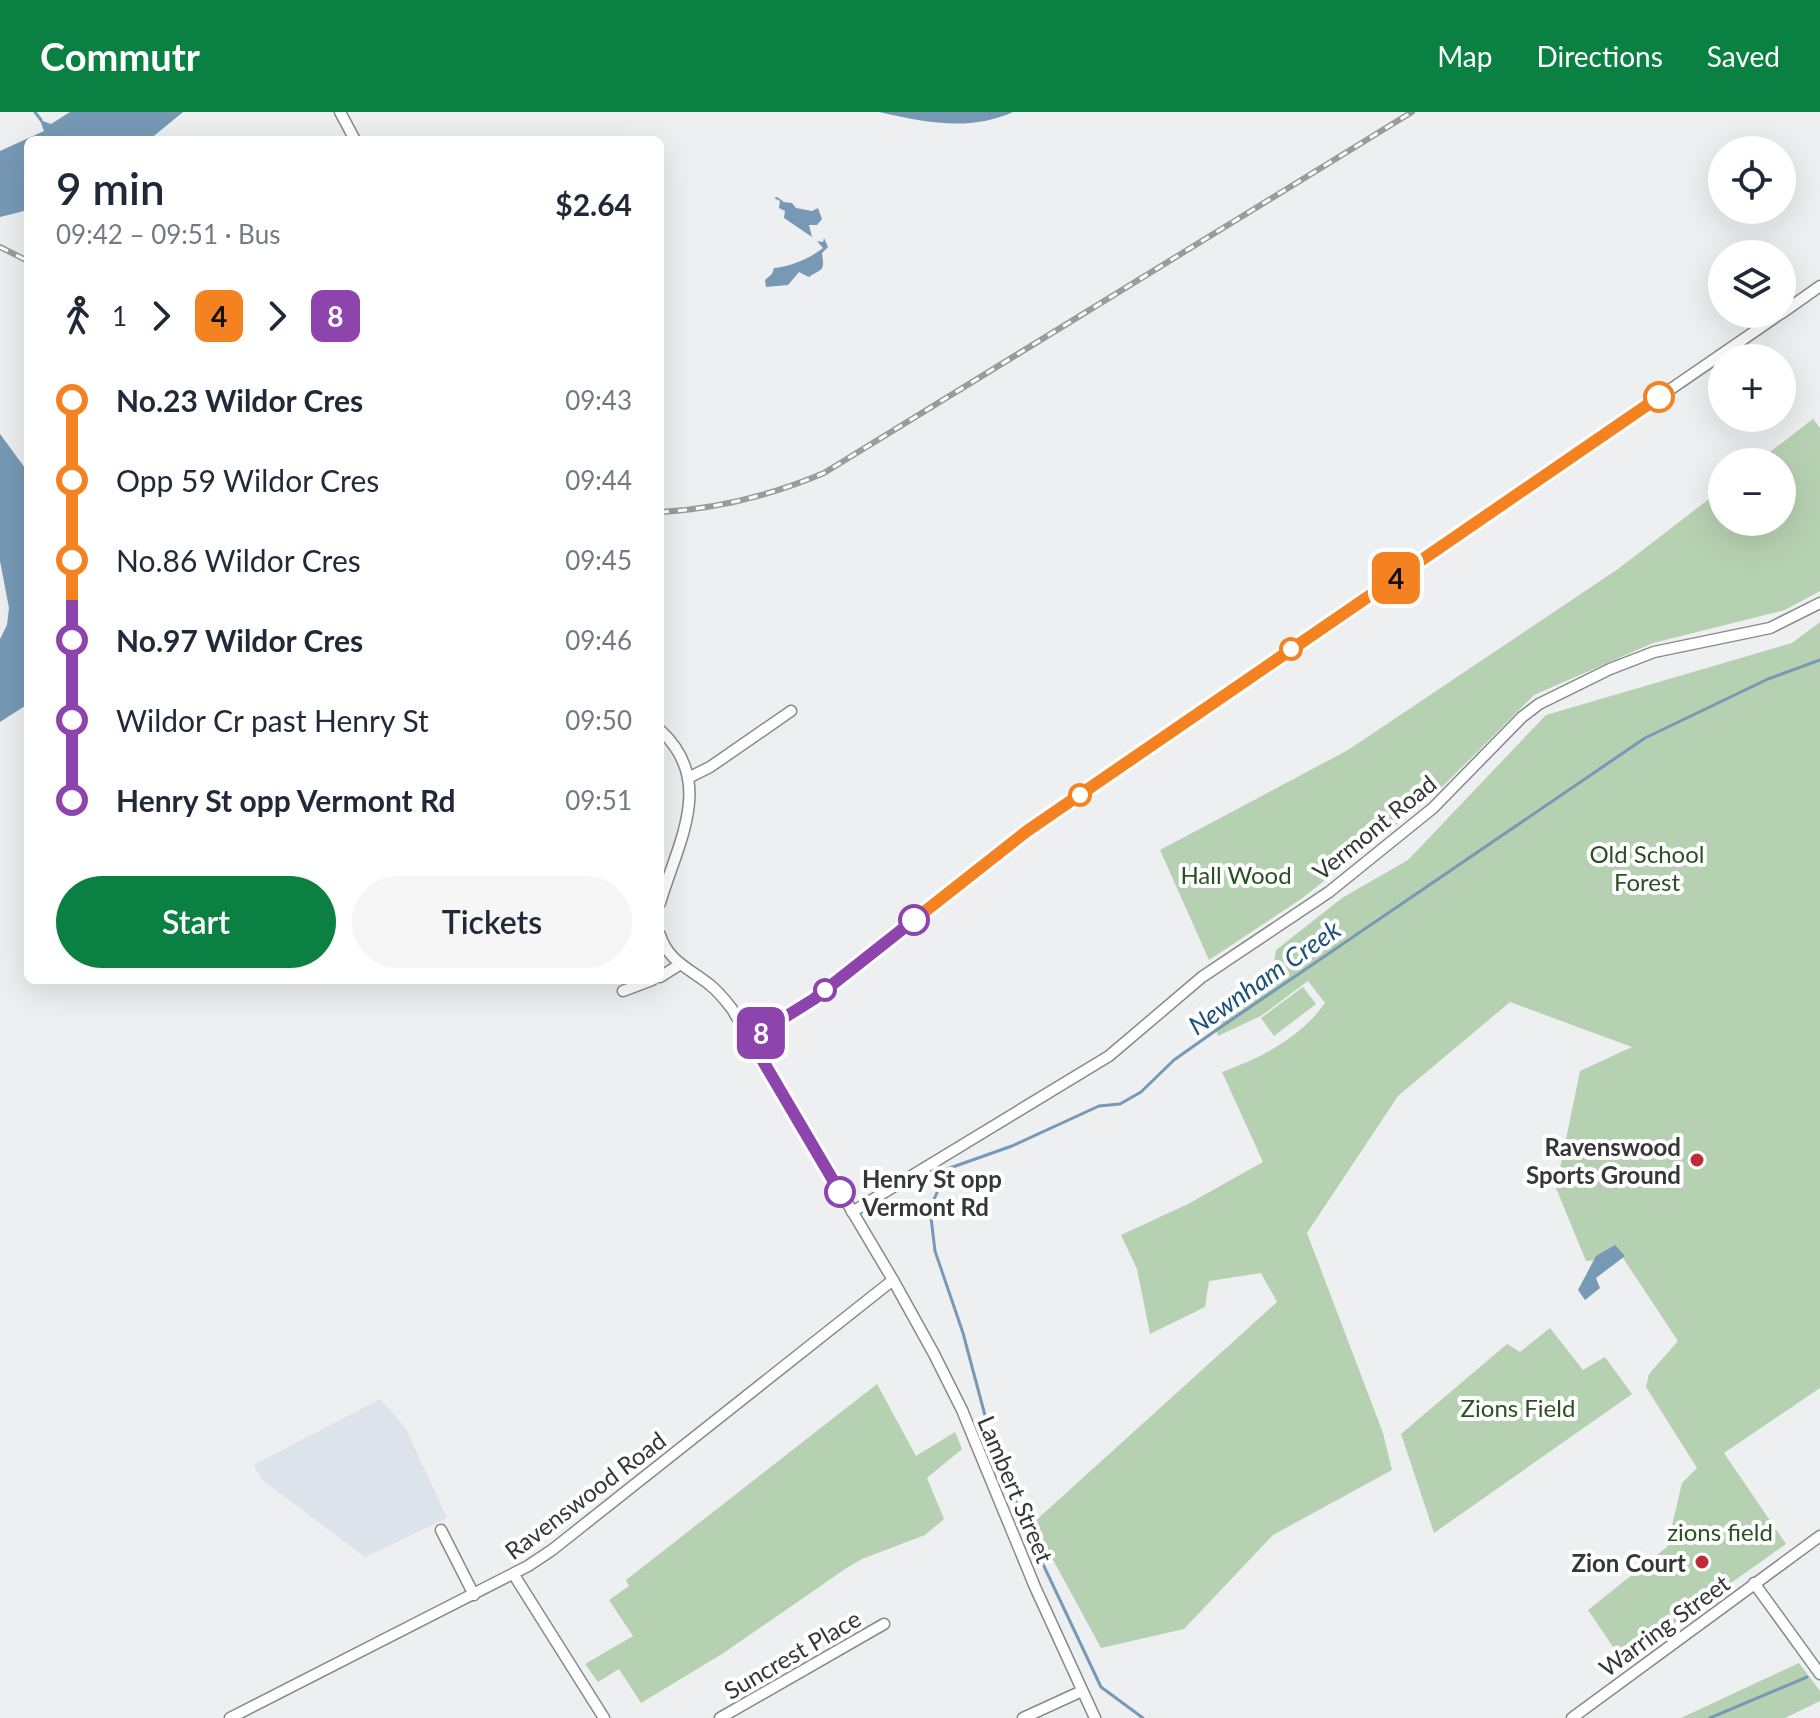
<!DOCTYPE html>
<meta charset="utf-8">
<style>
:root{--surface:#fff;--page:#f6f6f7;--text:#1f2937;--muted:#747a83;--accent:#0b8043}
body{margin:0;font-family:Lato,sans-serif;background:var(--page);color:var(--text);height:100vh;display:flex;flex-direction:column;font-size:30px;white-space:nowrap}
*{box-sizing:border-box;margin:0}
p{font-size:26px;color:var(--muted)}
.icon{flex:none;width:44px;height:44px;fill:none;stroke:currentColor;stroke-width:2;stroke-linecap:round;stroke-linejoin:round}
.map{position:relative;flex:1;overflow:hidden}
.side{position:absolute;left:24px;top:24px;width:640px;height:848px;display:flex;flex-direction:column;background:var(--surface);border-radius:12px;box-shadow:0 8px 32px #0002}
.side>*{flex:none}
.badge{padding:0 16px;border-radius:12px;font-size:28px;line-height:52px}
.buttons{position:absolute;left:1708px;top:24px;display:grid;gap:16px}
.buttons a{display:grid;place-items:center;width:88px;height:88px;border-radius:50%;background:var(--surface);box-shadow:0 8px 32px #0002;font-size:40px}
.map>.badge{position:absolute;translate:-50% -50%;box-shadow:0 0 0 4px #fff}
.legs{display:flex;align-items:center;gap:12px;height:88px;padding:0 32px;font-size:26px}
.legs p{margin-inline-start:auto}
.summary{display:flex;align-items:center;justify-content:space-between;height:136px;padding:0 32px}
h1{font-size:44px;font-weight:600;line-height:60px}
.action{display:flex;gap:16px;margin-top:auto;padding:16px 32px}
.action a{flex:1;height:92px;border-radius:48px;background:var(--accent);color:#fff;font-size:32px;font-weight:600;line-height:92px;text-align:center}
.action a+a{background:var(--page);color:var(--text)}
ul{padding:0 32px;list-style:none}
li{display:flex;align-items:center;gap:28px;height:80px;font-size:30px}
li i{display:grid;place-items:center;width:12px;height:100%;margin:0 10px;background:currentColor}
li i::after{content:'';width:20px;height:20px;margin:-10px;border:6px solid;border-radius:50%;background:var(--surface)}
li p{margin-inline-start:auto}
li:first-child i{background:linear-gradient(#0000 50%,currentColor 0)}
li:last-child i{background:linear-gradient(currentColor 50%,#0000 0)}
header{display:flex;align-items:center;gap:48px;box-sizing:border-box;height:112px;padding:0 40px;background:var(--accent);color:#fff}
header strong{font-size:38px}
nav{display:flex;gap:44px;margin-inline-start:auto;font-size:28px}
.map>svg:first-child{display:block}
.built{fill:#dce3eb}
.green{fill:#b6d1b1}
.water{fill:#7799b5}
.lines{fill:none;stroke-linecap:round;stroke-linejoin:round}
.stream{stroke:#7799b5;stroke-width:3}
.minor-casing{stroke:#88898b;stroke-width:13}
.minor{stroke:#fff;stroke-width:10}
.rail-casing{stroke:#999b9c;stroke-width:6}
.rail{stroke:#fff;stroke-width:3;stroke-dasharray:9;stroke-linecap:butt}
.line-1-casing{stroke:#fff;stroke-width:18}
.line-2-casing{stroke:#fff;stroke-width:18}
.line-1{stroke:#f58220;stroke-width:12}
.line-2{stroke:#8e44ad;stroke-width:12}
.stop-1-dot{fill:#fff;stroke:#f58220;stroke-width:4}
.stop-2-dot{fill:#fff;stroke:#8e44ad;stroke-width:4}
.poi-dot{fill:#bd2c38;stroke:#fff;stroke-width:3}
.labels{text-anchor:middle;dominant-baseline:central;stroke-width:8;stroke-linejoin:round;paint-order:stroke}
.street-label{font-size:24px;fill:#363737;stroke:#fff}
.park-label{font-size:24px;fill:#2a5122;stroke:#fff}
.poi-label{font-size:24px;font-weight:bold;fill:#363737;stroke:#fff;text-anchor:end}
.stop-label{font-size:24px;font-weight:bold;fill:#363737;stroke:#fff;text-anchor:start}
.water-label{font-size:26px;font-style:italic;fill:#1b5279;stroke:#fff}
</style>
<header>
<strong>Commutr</strong>
<nav><a>Map</a><a>Directions</a><a>Saved</a></nav>
</header>
<div class="map">
<svg width="1820" height="1606" viewBox="0 0 1820 1606">
<rect width="100%" height="100%" fill="#edeff1"/>
<polygon class="built" points="380,1287 405,1315 447,1406 365,1445 262,1368 254,1353"/>
<g class="green">
<polygon points="1813,307 1820,316 1820,479 1785,498 1653,531 1534,583 1434,683 1301,787 1209,848 1160,738 1348,638 1618,457 1722,377 1722,410 1782,410 1782,350 1757,350"/>
<path d="M1820 510V1276L1724 1341 1786 1432 1622 1548 1588 1498 1667 1435 1682 1371 1697 1356 1646 1275 1649 1262 1678 1229 1623 1146 1586 1149 1556 1076 1580 959 1632 935 1510 890 1398 984 1307 1121 1383 1321 1392 1358 1273 1423 1184 1517 1101 1536 1033 1411 1277 1190 1261 1161 1209 1169 1205 1195 1150 1222 1137 1157 1121 1123 1188 1092 1263 1050 1222 960C1262 945 1299 927 1325 891L1308 869 1261 904 1218 924 1213 909 1245 885 1242 874 1262 881 1270 875 1276 838 1342 786 1408 748 1546 603 1792 531Z"/>
<polygon points="1303,875 1316,892 1274,924 1261,906"/>
<polygon points="1550,1216 1583,1258 1605,1245 1632,1282 1434,1421 1401,1322 1507,1232 1520,1240"/>
<polygon points="877,1272 916,1344 955,1320 962,1337 927,1366 944,1407 925,1423 862,1447 848,1455 722,1542 641,1591 619,1557 598,1570 585,1552 633,1524 609,1488 629,1474 626,1468"/>
<polygon points="1799,1551 1820,1579 1820,1589 1785,1606 1681,1606"/>
</g>
<g class="water">
<polygon points="70,0 183,0 149,28 28,28 28,98 0,105 0,39 44,19 40,8 51,12"/>
<path d="M879 0H1013C969 20 924 10 879 0Z"/>
<polygon points="777,85 784,90 792,91 796,96 812,99 818,96 822,107 817,113 809,113 812,125 784,106 785,99 779,96 780,89 774,86"/>
<path d="M824 126 828 135 822 141C825 161 822 156 809 165L799 160 788 173 766 175 765 168 772 162 774 156C789 155 811 146 823 136L817 129 823 130Z"/>
<polygon points="0,322 28,360 28,592 0,610 0,527 7,513 9,496 0,449"/>
<polygon points="1615,1133 1625,1144 1596,1166 1600,1176 1585,1188 1578,1178 1596,1144"/>
</g>
<g class="lines">
<g class="stream">
<polyline points="35,0 41,8"/>
<polyline points="987,1311 963,1221 935,1139 930,1097 947,1057 1012,1034 1099,994 1120,992 1141,980 1174,948 1215,919 1645,626 1768,567 1820,548"/>
<polyline points="992,1334 1033,1431 1101,1575 1143,1606"/>
<polyline points="1710,1606 1807,1565"/>
</g>
<g class="minor-casing">
<g id="minor">
<polyline points="340,0 355,28"/>
<polyline points="1782,201 1820,174"/>
<path d="M660 618C716 669 678 730 660 791"/>
<polyline points="690,665 710,655 791,599"/>
<path d="M660 823C668 849 690 857 710 873 719 880 725 888 732 897L893 1168 934 1242 962 1298 1035 1475 1095 1606"/>
<polyline points="660,865 679,853"/>
<polyline points="623,879 652,868"/>
<polyline points="750,927 814,887 1027,719 1780,202"/>
<polyline points="852,1100 1109,944 1202,865 1329,780 1433,696 1522,605 1539,592 1610,557 1654,540 1770,516 1820,491"/>
<polyline points="441,1418 474,1483"/>
<polyline points="514,1463 604,1606"/>
<polyline points="1754,1471 1820,1562"/>
<polyline points="230,1606 528,1454 552,1438 893,1168"/>
<polyline points="720,1606 884,1512"/>
<polyline points="1023,1606 1082,1579"/>
<polyline points="1572,1606 1820,1424"/>
</g>
</g>
<use href="#minor" class="minor"/>
<g class="rail-casing">
<g id="rail">
<polyline points="0,135 28,149"/>
<path d="M660 400C716 397 772 383 824 361L1412 0"/>
</g>
</g>
<use href="#rail" class="rail"/>
</g>
<g class="lines">
<g class="line-1-casing">
<polyline id="line-1" points="914,808 1027,719 1659,285"/>
</g>
<g class="line-2-casing">
<polyline id="line-2" points="840,1080 750,927 814,887 914,808"/>
</g>
<use href="#line-1" class="line-1"/>
<use href="#line-2" class="line-2"/>
</g>
<g class="stop-1-dot">
<circle cx="1659" cy="285" r="14"/>
<circle cx="1291" cy="537" r="10"/>
<circle cx="1080" cy="683" r="10"/>
</g>
<g class="stop-2-dot">
<circle cx="914" cy="808" r="14"/>
<circle cx="825" cy="878" r="10"/>
<circle cx="840" cy="1080" r="14"/>
</g>
<g class="poi-dot">
<circle cx="1697" cy="1048" r="8"/>
<circle cx="1702" cy="1450" r="8"/>
</g>
<g class="labels">
<g class="street-label">
<text transform="translate(1374 715) rotate(-39)">Vermont Road</text>
<text transform="translate(1016 1377) rotate(67)">Lambert Street</text>
<text transform="translate(585 1383) rotate(-37)">Ravenswood Road</text>
<text transform="translate(1664 1513) rotate(-36)">Warring Street</text>
<text transform="translate(792 1542) rotate(-30)">Suncrest Place</text>
</g>
<g class="park-label">
<text x="1647" y="741">Old School<tspan x="1647" dy="28">Forest</tspan></text>
<text x="1236" y="762">Hall Wood</text>
<text x="1518" y="1295">Zions Field</text>
<text x="1720" y="1419">zions field</text>
</g>
<g class="poi-label">
<text x="1681" y="1034">Ravenswood<tspan x="1681" dy="28">Sports Ground</tspan></text>
<text x="1686" y="1450">Zion Court</text>
</g>
<g class="stop-label">
<text x="862" y="1066">Henry St opp<tspan x="862" dy="28">Vermont Rd</tspan></text>
</g>
<g class="water-label">
<text transform="translate(1264 865) rotate(-35)">Newnham Creek</text>
</g>
</g>
</svg>
<div class="buttons">
<a><svg class="icon" aria-label="locate" viewBox="0 0 24 24"><circle cx="12" cy="12" r="6"/><path d="M12 2v4M12 18v4M2 12h4M18 12h4"/></svg></a>
<a><svg class="icon" aria-label="layers" viewBox="0 0 24 24"><path d="M12 4l9 5-9 5-9-5zM3 14l9 5 9-5"/></svg></a>
<a>+</a>
<a>−</a>
</div>
<b class="badge" style="left:1396px;top:466px;background:#f58220;color:#111">4</b>
<b class="badge" style="left:761px;top:921px;background:#8e44ad;color:#fff">8</b>
<section class="side">
<div class="summary"><div><h1>9 min</h1><p>09:42 – 09:51 · Bus</p></div><b>$2.64</b></div>
<div class="legs"><svg class="icon" aria-label="walk" viewBox="0 0 24 24"><circle cx="13" cy="4" r="2"/><path d="M13 8l-2 6 4 7M11 14l-3 7M7 12l3-4h3l4 4"/></svg>1<svg class="icon" aria-label="forward" viewBox="0 0 24 24"><path d="M9 5l7 7-7 7"/></svg><b class="badge" style="background:#f58220;color:#111">4</b><svg class="icon" aria-label="forward" viewBox="0 0 24 24"><path d="M9 5l7 7-7 7"/></svg><b class="badge" style="background:#8e44ad;color:#fff">8</b></div>
<ul>
<li><i style="color:#f58220"></i><b>No.23 Wildor Cres</b><p>09:43</p></li>
<li><i style="color:#f58220"></i><span>Opp 59 Wildor Cres</span><p>09:44</p></li>
<li><i style="color:#f58220"></i><span>No.86 Wildor Cres</span><p>09:45</p></li>
<li><i style="color:#8e44ad"></i><b>No.97 Wildor Cres</b><p>09:46</p></li>
<li><i style="color:#8e44ad"></i><span>Wildor Cr past Henry St</span><p>09:50</p></li>
<li><i style="color:#8e44ad"></i><b>Henry St opp Vermont Rd</b><p>09:51</p></li>
</ul>
<div class="action"><a>Start</a><a>Tickets</a></div>
</section>
</div>
